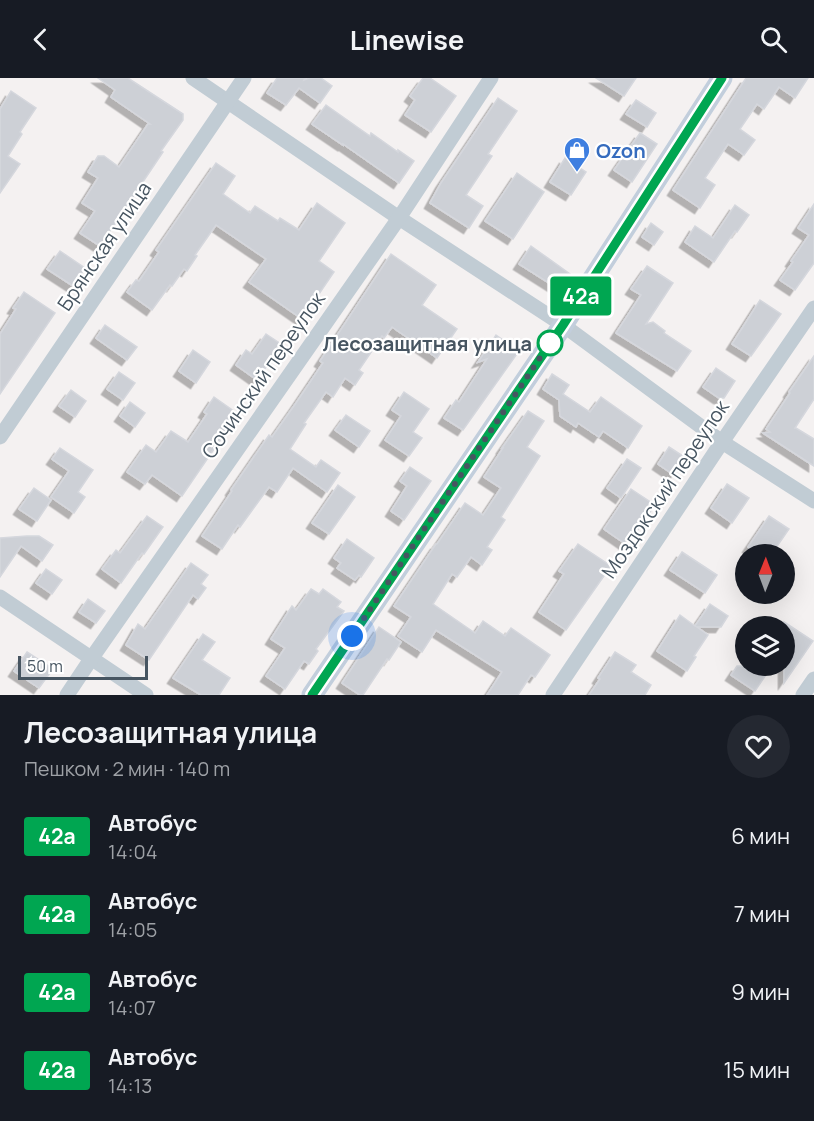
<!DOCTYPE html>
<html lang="ru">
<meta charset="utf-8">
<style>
:root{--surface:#171b24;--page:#242831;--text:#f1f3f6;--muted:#9ea1a6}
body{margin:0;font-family:Manrope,sans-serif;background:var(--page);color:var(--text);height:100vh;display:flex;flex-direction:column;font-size:22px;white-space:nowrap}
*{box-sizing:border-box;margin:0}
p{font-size:20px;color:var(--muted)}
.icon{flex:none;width:33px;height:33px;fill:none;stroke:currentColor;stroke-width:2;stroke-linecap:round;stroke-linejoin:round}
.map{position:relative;height:617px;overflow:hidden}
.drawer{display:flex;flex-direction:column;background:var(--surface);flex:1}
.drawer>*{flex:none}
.badge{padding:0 12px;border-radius:4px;font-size:21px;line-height:39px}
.needle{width:39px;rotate:1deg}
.buttons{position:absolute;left:735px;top:466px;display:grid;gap:12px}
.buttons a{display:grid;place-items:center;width:60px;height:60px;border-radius:50%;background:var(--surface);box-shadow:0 6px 24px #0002;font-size:30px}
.scale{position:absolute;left:18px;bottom:15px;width:130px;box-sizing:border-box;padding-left:6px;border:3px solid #475561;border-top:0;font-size:16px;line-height:21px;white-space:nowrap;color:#475561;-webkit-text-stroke:4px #fff;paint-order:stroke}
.you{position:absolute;width:30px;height:30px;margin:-15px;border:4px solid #fff;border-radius:50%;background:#1a73e8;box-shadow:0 0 0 9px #1a73e833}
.map>.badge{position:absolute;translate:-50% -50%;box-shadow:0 0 0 3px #fff}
.round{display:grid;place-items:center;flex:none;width:63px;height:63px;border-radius:32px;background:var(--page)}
.summary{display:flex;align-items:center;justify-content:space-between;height:102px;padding:0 24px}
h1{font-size:28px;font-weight:700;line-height:45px}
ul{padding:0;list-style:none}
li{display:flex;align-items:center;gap:18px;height:78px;padding:0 24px}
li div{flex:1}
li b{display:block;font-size:22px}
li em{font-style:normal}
li .badge{min-width:66px;font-weight:700;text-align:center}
header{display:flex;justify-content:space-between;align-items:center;height:78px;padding:0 24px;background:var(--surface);font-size:27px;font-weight:700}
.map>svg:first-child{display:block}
.building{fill:#cdd0d6;stroke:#d5d7dd;stroke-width:1.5;filter:url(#shadow)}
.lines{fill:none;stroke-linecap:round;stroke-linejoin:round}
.street{stroke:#c1ccd4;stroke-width:15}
.secondary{stroke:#c2cedc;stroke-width:21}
.line-casing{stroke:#fff;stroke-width:14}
.line{stroke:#00a651;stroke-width:9}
.walk{stroke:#475561;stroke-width:6;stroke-dasharray:0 10.8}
.stop-dot{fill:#fff;stroke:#00a651;stroke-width:3}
.labels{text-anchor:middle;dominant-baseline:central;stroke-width:4.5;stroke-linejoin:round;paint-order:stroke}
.shop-label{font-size:20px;font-weight:bold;fill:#366cbe;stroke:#fff;text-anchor:start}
.street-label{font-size:20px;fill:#475561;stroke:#fff}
.stop-label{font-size:20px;font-weight:bold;fill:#475561;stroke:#fff;text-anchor:end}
</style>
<header><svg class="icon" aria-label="back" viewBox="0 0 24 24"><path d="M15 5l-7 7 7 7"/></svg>Linewise<svg class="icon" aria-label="search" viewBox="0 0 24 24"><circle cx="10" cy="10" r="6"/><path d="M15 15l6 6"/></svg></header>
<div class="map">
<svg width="814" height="617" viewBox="0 0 814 617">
<defs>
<filter id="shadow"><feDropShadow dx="-5.5" dy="5.5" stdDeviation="0" flood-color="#0004"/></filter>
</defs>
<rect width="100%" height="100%" fill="#f4f1f1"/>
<g class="building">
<polygon points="98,0 128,0 183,36 183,42 161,73 163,74 100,168 80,155 95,133 82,125 98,100 88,94 98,78 104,78 119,89 148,46 150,46 111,19 115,12"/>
<polygon points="277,0 305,0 304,2 309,0 321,0 332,8 320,25 299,10 286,27 267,15"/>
<polygon points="423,0 430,0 456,18 431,54 405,37 415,22 410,18"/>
<polygon points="596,0 636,0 624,18"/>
<polygon points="746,0 808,0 795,20 779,9 764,31 757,26 740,51 755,62 744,77 728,66 705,100 715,107 700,130 673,112"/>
<polygon points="11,13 36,30 20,54 22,56 8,78 20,86 0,115 0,31"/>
<polygon points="498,20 517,33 488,76 492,78 466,117 483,128 469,150 430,125 441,105"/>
<polygon points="636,22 656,35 647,49 626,36"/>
<polygon points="326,27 370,58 371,55 398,74 398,72 414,83 399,105 343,66 343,67 312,46"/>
<polygon points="640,55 657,66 632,104 614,92"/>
<polygon points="565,80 586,94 571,117 550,104"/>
<polygon points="216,85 235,98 223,116 250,135 255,128 278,143 280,140 299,152 317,125 345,145 319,183 334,194 302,241 249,204 266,181 216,147 195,177 197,178 187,193 184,191 172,208 170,207 152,232 127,214 136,202 139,203 159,174 156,172"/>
<polygon points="517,95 544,114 513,161 485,143"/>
<polygon points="814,126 814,185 795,212 780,202 793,184 791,183 809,157 798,150"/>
<polygon points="735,127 749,137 737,154 735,153 714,184 685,164 695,148 713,160"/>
<polygon points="651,145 663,154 654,167 642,159"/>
<polygon points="531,168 570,196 560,212 519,186"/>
<polygon points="60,173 85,190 73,208 47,191"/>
<polygon points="391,176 436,207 422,227 457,251 437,280 392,249 384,260 382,258 359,292 363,295 355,307 345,300 333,319 326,314 304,345 306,346 290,371 316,389 321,382 340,395 327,414 293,390 277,414 269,409 240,449 238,447 222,471 202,458 232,413 231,412 269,357 272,359 296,325 323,285 320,283"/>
<polygon points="647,188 673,205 646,246 653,244 665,253 664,255 691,273 677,293 616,255 641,217 631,211"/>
<polygon points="24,214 55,235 0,316 0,256 16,231 13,230"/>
<polygon points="760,222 781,236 751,278 732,266"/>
<polygon points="105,247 137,269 127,282 96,260"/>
<polygon points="266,256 284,268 276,279 274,278 257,302 236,287 246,272 252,276"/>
<polygon points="496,257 519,273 463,352 444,340 456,322 459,324 487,281 478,284"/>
<polygon points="193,272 210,284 196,305 179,293"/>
<polygon points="814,278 814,321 795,350 796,350 814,361 814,388 763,355 770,354 766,351 790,315 789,314"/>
<polygon points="716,290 735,303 724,320 719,320 703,309"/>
<polygon points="119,294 135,305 123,322 107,311"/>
<polygon points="552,296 569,307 563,316 590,334 601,319 642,348 628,370 603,353 599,359 578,345 576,349 560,338 559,322 543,311"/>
<polygon points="71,312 86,323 75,339 59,328"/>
<polygon points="404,314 429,331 413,354 422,360 409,378 385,362 401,338 392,332"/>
<polygon points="214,319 238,336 182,418 152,397 145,406 127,394 146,367 156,374 171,353 188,364 207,336 204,334"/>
<polygon points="130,324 145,335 135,349 120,338"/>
<polygon points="528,333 544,343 527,369 540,378 501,439 505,442 487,469 492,472 482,487 471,479 457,499 452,496 433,526 475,555 483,543 505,558 511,550 550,577 535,599 531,597 518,617 487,617 502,594 436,552 422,574 398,558 411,539 394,528 436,466 437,466 465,425 483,437 501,410 484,399 503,370 502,370"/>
<polygon points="346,337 370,353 359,369 335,352"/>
<polygon points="669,369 686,380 674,397 658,386"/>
<polygon points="60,370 93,392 78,414 85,419 74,435 51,419 69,393 52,381"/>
<polygon points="627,381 641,390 621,420 607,410"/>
<polygon points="410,389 431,403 404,442 391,433 407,408 400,403"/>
<polygon points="727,406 749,420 732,445 711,430"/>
<polygon points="338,407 355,419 329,456 312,445"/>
<polygon points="34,410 51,422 37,443 19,431"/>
<polygon points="631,411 655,427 627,467 604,451"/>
<polygon points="147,438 163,449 144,476 142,475 121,505 102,491 116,472 120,475"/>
<polygon points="769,438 789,451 771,477 760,477 748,469"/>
<polygon points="27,458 39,458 53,467 42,483 21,468 0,499 0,460"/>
<polygon points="347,461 374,480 361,499 359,497 355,502 337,490 341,485 334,480"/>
<polygon points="578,466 611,488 566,552 539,534 564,496 559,493"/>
<polygon points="682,474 717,497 705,515 670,492"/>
<polygon points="191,485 208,497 201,506 206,510 198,521 193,517 149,582 126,567 138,546 145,551"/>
<polygon points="46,491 62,502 52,516 36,505"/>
<polygon points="311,511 319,516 323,511 341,524 337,529 344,533 316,571 318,573 309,586 304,583 285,611 266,598 285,570 271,561 292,528 296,532"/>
<polygon points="88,521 105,533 96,545 79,534"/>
<polygon points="710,526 728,538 721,549 697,549 708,557 694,578 696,579 687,593 657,573 680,537 695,548"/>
<polygon points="784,544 813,563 784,605"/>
<polygon points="379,549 401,564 389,582 387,581 363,617 360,617 342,605"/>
<polygon points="203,556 215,564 202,582 230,600 219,617 201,617 173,600"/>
<polygon points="27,574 53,591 39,610 14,593"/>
<polygon points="615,574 636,587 631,594 651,607 645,617 589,617 600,601 598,600"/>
<polygon points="737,588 772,588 755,613 731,597"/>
</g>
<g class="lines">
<g class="street">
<polyline points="193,0 399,140 563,247 722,364 814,423"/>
<polyline points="0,359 244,0"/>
<polyline points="0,519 146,617"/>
<polyline points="67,617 91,581 399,140 491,0"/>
<polyline points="553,617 722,364 814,230"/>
<polyline points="803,617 814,601"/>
</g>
<polyline class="secondary" points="312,617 563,247 722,0"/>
</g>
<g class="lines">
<g class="line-casing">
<polyline id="line" points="312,617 563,247 722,0"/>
</g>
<use href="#line" class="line"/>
<polyline class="walk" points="352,558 550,265"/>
</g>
<defs>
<g id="shop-pin" transform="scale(1.35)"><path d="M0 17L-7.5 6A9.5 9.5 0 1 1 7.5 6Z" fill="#3f7fe0" stroke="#fff"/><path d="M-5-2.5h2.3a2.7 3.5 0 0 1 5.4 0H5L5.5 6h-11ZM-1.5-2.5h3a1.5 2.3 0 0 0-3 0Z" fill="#fff"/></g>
</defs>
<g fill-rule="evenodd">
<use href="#shop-pin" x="577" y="72"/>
</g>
<circle class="stop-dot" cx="550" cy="265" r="12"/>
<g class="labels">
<g class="shop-label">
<text x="596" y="72">Ozon</text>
</g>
<g class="street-label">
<text transform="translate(104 168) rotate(-56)">Брянская улица</text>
<text transform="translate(263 297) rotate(-55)">Сочинский переулок</text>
<text transform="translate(665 411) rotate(-56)">Моздокский переулок</text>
</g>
<g class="stop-label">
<text x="532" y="265">Лесозащитная улица</text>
</g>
</g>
</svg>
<div class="buttons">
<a><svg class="needle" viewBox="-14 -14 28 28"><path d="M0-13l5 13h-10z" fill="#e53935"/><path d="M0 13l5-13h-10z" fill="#9ea1a6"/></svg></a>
<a><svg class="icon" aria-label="layers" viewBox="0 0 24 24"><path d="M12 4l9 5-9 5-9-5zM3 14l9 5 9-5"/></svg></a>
</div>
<div class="scale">50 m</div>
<div class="you" style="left:352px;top:558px"></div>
<b class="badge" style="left:581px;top:218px;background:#00a651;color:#fff">42a</b>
</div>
<section class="drawer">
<div class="summary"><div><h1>Лесозащитная улица</h1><p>Пешком · 2 мин · 140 m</p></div><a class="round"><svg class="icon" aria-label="heart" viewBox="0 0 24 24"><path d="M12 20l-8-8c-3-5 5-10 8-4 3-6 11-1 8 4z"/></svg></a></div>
<ul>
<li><span class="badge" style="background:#00a651;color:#fff">42a</span><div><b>Автобус</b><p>14:04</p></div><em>6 мин</em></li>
<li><span class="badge" style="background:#00a651;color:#fff">42a</span><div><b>Автобус</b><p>14:05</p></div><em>7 мин</em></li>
<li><span class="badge" style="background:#00a651;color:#fff">42a</span><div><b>Автобус</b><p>14:07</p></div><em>9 мин</em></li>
<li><span class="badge" style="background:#00a651;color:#fff">42a</span><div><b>Автобус</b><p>14:13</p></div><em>15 мин</em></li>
</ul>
</section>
